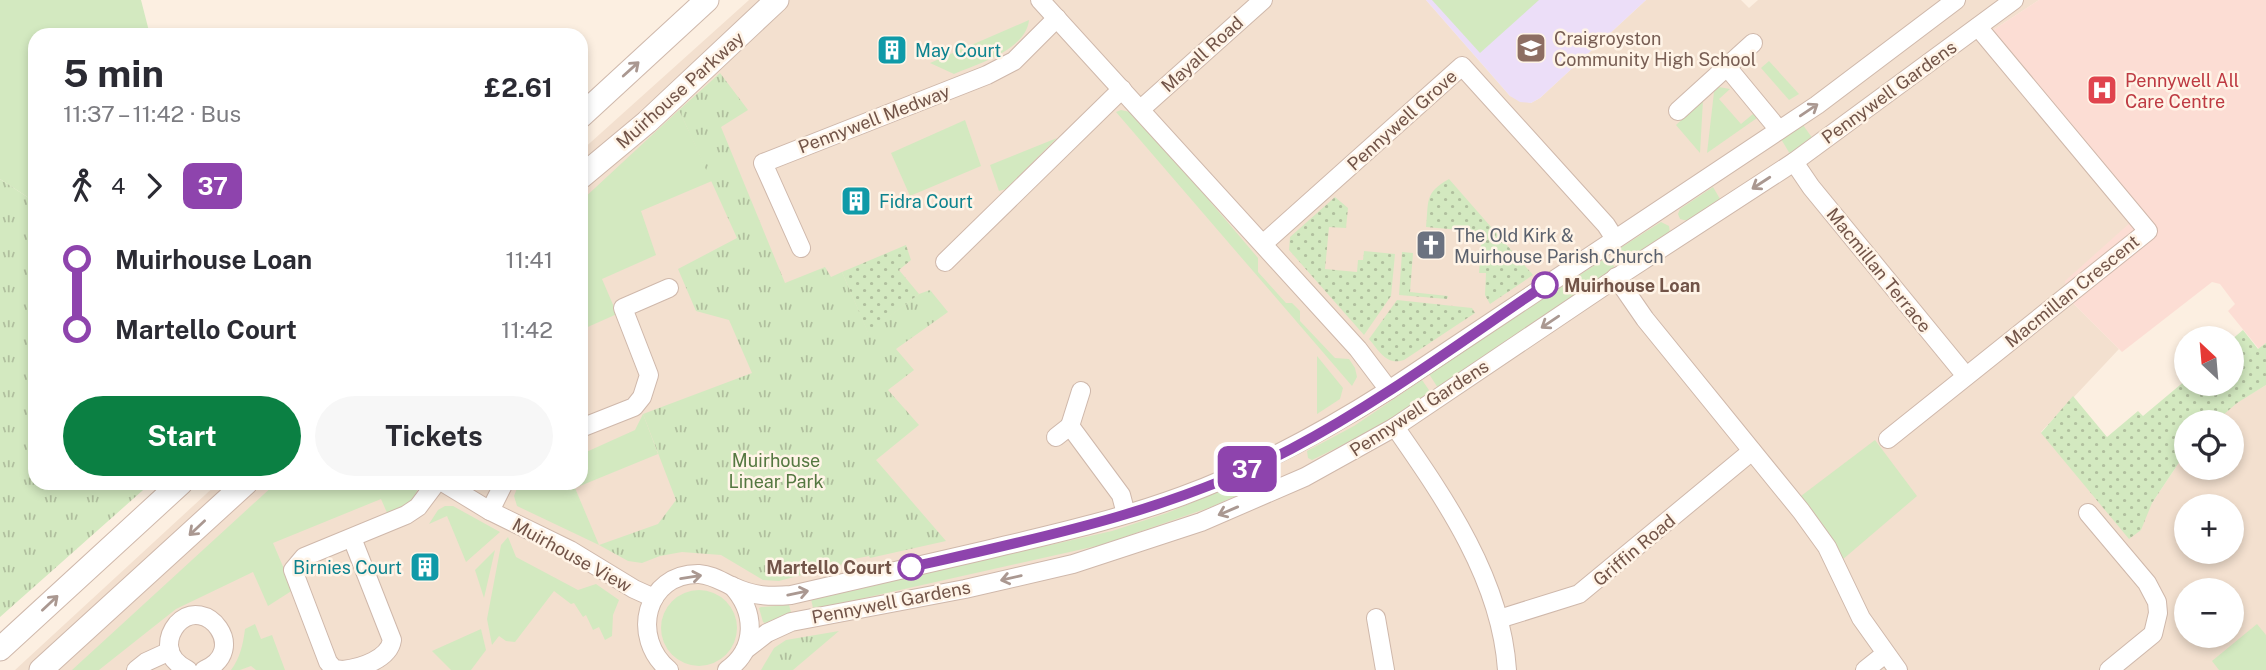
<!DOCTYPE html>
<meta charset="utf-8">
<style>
:root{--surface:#fff;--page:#f7f7f7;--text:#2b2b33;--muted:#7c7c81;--accent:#0b8043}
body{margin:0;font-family:"Public Sans",sans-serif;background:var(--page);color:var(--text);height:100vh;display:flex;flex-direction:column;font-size:26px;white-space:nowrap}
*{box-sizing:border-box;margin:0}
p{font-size:23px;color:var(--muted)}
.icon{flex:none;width:38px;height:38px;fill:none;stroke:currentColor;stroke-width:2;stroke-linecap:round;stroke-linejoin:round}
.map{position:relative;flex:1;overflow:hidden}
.drawer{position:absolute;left:28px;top:28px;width:560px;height:462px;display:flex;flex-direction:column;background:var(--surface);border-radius:21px;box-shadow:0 4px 10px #0003}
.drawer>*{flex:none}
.badge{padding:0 14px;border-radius:10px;font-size:24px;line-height:46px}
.needle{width:46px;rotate:334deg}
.fabs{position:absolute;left:2174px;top:326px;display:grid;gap:14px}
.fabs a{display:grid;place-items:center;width:70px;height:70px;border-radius:50%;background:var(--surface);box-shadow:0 4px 10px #0003;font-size:35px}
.map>.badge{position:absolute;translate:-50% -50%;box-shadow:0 0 0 4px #fff}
.legs{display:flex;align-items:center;gap:10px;height:77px;padding:0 35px;font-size:23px}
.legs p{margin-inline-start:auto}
.summary{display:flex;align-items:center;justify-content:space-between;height:119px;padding:0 35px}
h1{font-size:38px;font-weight:700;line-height:52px}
.action{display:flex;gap:14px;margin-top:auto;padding:14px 35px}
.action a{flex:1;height:80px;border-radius:42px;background:var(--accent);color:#fff;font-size:28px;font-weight:700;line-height:80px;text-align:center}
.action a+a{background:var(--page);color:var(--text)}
ul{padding:0 35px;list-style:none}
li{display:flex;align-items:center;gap:24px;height:70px;font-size:26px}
li i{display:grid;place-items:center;width:10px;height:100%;margin:0 9px;background:currentColor}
li i::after{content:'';width:18px;height:18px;margin:-9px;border:5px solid;border-radius:50%;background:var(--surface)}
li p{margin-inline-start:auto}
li:first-child i{background:linear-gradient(#0000 50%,currentColor 0)}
li:last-child i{background:linear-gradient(currentColor 50%,#0000 0)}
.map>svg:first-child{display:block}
.residential{fill:#f3e0cf;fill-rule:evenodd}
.commercial{fill:#fcddd4}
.education{fill:#ecdef8}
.grass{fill:#d3e9c0}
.park{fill:url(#park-tufts)}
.garden{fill:url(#garden-dots)}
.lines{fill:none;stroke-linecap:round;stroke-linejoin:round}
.minor-casing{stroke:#cfb8ab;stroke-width:20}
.tertiary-casing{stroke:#cfb8ab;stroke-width:25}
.minor{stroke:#fff;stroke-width:18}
.tertiary{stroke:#fff;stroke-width:23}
.oneway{stroke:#aa9891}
.line-1-casing{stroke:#fff;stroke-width:16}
.line-1{stroke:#8e44ad;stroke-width:10}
.stop-1-dot{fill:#fff;stroke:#8e44ad;stroke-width:3.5}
.labels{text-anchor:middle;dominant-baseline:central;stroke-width:5;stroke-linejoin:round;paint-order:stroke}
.education-label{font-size:18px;fill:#785e54;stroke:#fff4e7;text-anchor:start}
.culture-label{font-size:18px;fill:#0d838f;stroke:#fff4e7;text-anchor:start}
.street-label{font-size:18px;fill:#725448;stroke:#fff4e7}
.health-label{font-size:18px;fill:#be3a42;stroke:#fff4e7;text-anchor:start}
.worship-label{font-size:18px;fill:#5b616d;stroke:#fff4e7;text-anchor:start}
.stop-label{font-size:18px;font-weight:bold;fill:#725448;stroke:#fff4e7;text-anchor:start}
.park-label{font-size:18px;fill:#557841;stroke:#fff4e7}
</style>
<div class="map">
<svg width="2266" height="670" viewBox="0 0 2266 670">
<defs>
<pattern id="park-tufts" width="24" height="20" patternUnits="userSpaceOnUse" patternTransform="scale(1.75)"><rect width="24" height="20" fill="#d3e9c0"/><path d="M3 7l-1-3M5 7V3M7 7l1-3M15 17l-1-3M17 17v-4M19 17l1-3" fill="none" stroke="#b0bf9e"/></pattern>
<pattern id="garden-dots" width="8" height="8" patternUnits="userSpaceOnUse" patternTransform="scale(1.75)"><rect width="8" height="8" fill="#d3e9c0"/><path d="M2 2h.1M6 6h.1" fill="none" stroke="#b0bf9e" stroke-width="1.8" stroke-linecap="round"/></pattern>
</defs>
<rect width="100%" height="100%" fill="#fcefe1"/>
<path class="residential" d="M749 0H1426L1510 96 1531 103 1540 98 1646 0H1741L1749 8 1758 0H2039L1981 38 2148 231 2066 296 2119 349 2041 432 2152 503 2186 452V467H2231V422H2215L2236 403 2266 385V670H15L218 483H581V151ZM2186 506H2231V551H2186ZM2186 590H2231V635H2186Z"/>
<polygon class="commercial" points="2039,0 2266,0 2266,343 2259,349 2228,311 2235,304 2220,284 2212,282 2122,352 2066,296 2065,281 2132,221 1981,38"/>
<polygon class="education" points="1426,0 1646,0 1540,98 1531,103 1520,102 1510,96"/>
<g class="grass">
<polygon points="0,0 141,0 150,35 35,35 35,202 0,179"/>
<polygon points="1432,0 1539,0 1480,53"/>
<path d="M1029 20C1026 50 978 64 954 74L930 63Z"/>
<polygon points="1769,61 1799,94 1789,100 1761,68"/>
<polygon points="1719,87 1730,89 1719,99 1741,124 1753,114 1757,118 1707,153 1714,92"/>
<polygon points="1703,100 1700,153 1676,125"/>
<polygon points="679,110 712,181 641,211 656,255 602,279 617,314 581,330 581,201"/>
<polygon points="1121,110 1135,113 1258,258 1258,272 1286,303 1292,303 1300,311 1300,321 1335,358 1349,359 1355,368 1357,377 1352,386 1116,112"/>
<polygon points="965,120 981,166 910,196 891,153"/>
<polygon points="1803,125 1813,139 1790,154 1781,139"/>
<polygon points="1057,138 1006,189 999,191 990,165"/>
<polygon points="1713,187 1720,199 1688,221 1680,219 1678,214 1680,209"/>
<polygon points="1661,222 1669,226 1670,233 1622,265 1614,252"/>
<polygon points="1607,257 1616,269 1438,388 1429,374"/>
<polygon points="1317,356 1343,388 1340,399 1317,414"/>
<polygon points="1422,380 1431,393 1371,431 1312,460 1308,458 1307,451 1354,426"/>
<polygon points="643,414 658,454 575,488 599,545 517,506 514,496 519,483 581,483 581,452 584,453 635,430"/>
<polygon points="1875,440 1917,496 1842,560 1797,499"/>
<polygon points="1266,472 1271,472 1274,479 1211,507 1101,545 842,603 813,608 811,599 1112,531 1167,513"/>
<polygon points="276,483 421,484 410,503 388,515 381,499 273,543 293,590 268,606 253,572 176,609 99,670 72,670"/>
<polygon points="445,506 453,506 500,532 466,562 447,516 429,524 438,510"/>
<polygon points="508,537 516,557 578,590 596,584 619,600 613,615 612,636 605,640 599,627 593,630 586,615 583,617 574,603 571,604 554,591 515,642 506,641 499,636 492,645 487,619 501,545"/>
<polygon points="495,550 484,598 475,570"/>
<circle cx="699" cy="628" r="38"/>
<polygon points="789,605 791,612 765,623 763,622 759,608 761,607"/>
<path d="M255 624 261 639 272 635 285 670H256L251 666 240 670H231C240 658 243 645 245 629Z"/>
<polygon points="2257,624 2266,635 2266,670 2219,670 2212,661"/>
<polygon points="481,629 486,650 471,670 451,670 432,651"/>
</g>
<g class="park">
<polygon points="720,73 748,110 721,127 785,283 825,267 831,277 842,272 868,332 919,294 930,290 948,312 896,349 914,370 888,390 919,425 876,460 946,541 870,558 869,556 844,561 843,564 779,581 763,580 721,555 682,552 660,556 642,563 628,561 599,545 658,524 676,500 643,414 752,373 729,320 696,311 678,269 737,238 679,110"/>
<polygon points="0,179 35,202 35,483 151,483 0,617"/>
<polygon points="839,631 793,670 761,670 774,648 786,640"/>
</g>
<g class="garden">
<path d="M1449 179 1533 275 1490 304 1485 295 1486 273H1479L1482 232 1426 227C1429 201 1424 193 1449 179Z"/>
<polygon points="1335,197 1348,208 1346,228 1329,227 1325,269 1357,272 1358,260 1363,260 1364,251 1395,254 1391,296 1364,335 1289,250 1290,237"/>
<polygon points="906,245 911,260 899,270 919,294 868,333 842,272"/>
<polygon points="1402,252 1413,253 1410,292 1448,296 1447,299 1399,295"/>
<path d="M1397 300 1472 308 1475 313 1404 360C1387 366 1379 351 1369 339Z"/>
<polygon points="2243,330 2258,349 2266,343 2266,385 2237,403 2215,422 2186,422 2186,452 2152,503 2141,530 2129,539 2041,433 2073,396 2107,437 2138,411 2143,416 2186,380 2186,383 2231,383 2231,340"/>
</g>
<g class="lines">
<g class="minor-casing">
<g id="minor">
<polyline points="1040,0 1358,349 1389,390"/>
<polyline points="1727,67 1779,130"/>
<polyline points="1141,109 1263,0"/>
<polyline points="1678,111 1753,43"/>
<polyline points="1794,162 1811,187 1966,376"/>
<polyline points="1264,243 1462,66 1606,225 1615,239"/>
<polyline points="801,248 763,163 987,75 1014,61 1057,18"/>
<polyline points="945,262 1122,89"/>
<polyline points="1616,277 1645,319 1801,511 1827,547 1861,618 1898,670"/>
<polyline points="1081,391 1070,426 1121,495 1126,514"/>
<path d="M1395 427C1445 499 1501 579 1507 670"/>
<polyline points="581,428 634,407 642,397 649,375 623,308 669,288"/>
<polyline points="1056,437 1070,426"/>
<polyline points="1888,439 2148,231 1978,27"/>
<polyline points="444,483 490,511 570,550 634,589 654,598"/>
<polyline points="490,511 504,483"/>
<polyline points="2088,513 2147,583 2157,602 2158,613 2153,634 2109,670"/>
<polyline points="1376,618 1385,670"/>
<polyline points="1499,619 1579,594 1752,451"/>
<polyline points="745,650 767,633 791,622 965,589 1073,564 1201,522 1305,477 1395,427 1625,272 1794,162 2014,0"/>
<polyline points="136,670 146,662 170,651"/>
<path d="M188 670C178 665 169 657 169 645 169 637 172 630 177 624 206 593 250 651 204 670"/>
<polyline points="342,670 334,669 328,662 293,570 304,557 406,515 418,507 436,483"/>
<path d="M343 670C361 668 389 659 392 640L352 538"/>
<path d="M669 670C630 638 645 573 699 574 713 575 722 582 734 587 753 596 770 597 791 595 855 580 919 566 982 551 1049 535 1117 520 1182 496 1255 469 1323 432 1389 390L1817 105 1956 0"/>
<path d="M727 670C757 649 756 612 732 586"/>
<polyline points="1865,670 1885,654"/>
</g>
</g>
<g class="tertiary-casing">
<g id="tertiary">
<polyline points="581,116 707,0"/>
<polyline points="581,177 647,122 777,0"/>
<polyline points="0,649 181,483"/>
<polyline points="41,670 246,483"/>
</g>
</g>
<use href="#minor" class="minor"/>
<use href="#tertiary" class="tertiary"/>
</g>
<defs><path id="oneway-shaft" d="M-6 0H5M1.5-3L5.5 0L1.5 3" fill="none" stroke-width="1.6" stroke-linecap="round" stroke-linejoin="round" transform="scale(1.75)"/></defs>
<g class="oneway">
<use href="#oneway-shaft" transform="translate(631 69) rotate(-42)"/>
<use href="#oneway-shaft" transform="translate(1809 110) rotate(-34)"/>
<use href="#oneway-shaft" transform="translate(1761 183) rotate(147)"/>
<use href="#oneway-shaft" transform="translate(1550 322) rotate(146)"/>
<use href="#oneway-shaft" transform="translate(1228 511) rotate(157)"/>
<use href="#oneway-shaft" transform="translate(197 528) rotate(137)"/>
<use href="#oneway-shaft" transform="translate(691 577) rotate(-9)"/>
<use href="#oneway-shaft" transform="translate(1011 578) rotate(167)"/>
<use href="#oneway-shaft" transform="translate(798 593) rotate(-12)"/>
<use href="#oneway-shaft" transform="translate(50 603) rotate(-43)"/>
</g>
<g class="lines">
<g class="line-1-casing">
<path id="line-1" d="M911 567C1040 538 1172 511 1291 449 1380 402 1462 341 1545 285"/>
</g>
<use href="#line-1" class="line-1"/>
</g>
<defs>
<g id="school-square" transform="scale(1.575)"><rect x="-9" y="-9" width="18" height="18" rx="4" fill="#8d6e63" stroke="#fff4e7"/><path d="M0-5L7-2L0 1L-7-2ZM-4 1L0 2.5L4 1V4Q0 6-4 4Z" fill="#fff"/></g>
<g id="building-square" transform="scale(1.575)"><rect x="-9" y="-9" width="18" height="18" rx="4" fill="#0f9aa8" stroke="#fff4e7"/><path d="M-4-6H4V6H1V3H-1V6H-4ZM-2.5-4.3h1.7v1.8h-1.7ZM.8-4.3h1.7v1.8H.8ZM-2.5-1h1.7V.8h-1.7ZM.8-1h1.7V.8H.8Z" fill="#fff"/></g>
<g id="hospital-square" transform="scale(1.575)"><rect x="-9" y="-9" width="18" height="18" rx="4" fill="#e0444e" stroke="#fff4e7"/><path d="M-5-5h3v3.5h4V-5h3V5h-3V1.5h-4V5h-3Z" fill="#fff"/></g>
<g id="church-square" transform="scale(1.575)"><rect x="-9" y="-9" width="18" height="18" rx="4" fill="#6b7280" stroke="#fff4e7"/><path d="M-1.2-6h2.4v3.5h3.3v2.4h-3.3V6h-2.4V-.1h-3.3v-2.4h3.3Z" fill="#fff"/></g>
</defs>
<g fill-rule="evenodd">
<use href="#school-square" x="1531" y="48"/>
<use href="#building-square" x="892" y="50"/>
<use href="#hospital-square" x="2102" y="90"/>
<use href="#building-square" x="856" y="201"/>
<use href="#church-square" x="1431" y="245"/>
<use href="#building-square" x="425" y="567"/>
</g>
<g class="stop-1-dot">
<circle cx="1545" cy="285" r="12"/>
<circle cx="911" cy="567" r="12"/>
</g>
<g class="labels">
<g class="education-label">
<text x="1554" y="38">Craigroyston<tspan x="1554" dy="21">Community High School</tspan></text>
</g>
<g class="culture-label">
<text x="915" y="50">May Court</text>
<text x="879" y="201">Fidra Court</text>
<text x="402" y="567" text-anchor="end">Birnies Court</text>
</g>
<g class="street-label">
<text transform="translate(1202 54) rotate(-42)">Mayall Road</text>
<text transform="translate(680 90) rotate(-42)">Muirhouse Parkway</text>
<text transform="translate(1889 92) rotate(-36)">Pennywell Gardens</text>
<text transform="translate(874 119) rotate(-21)">Pennywell Medway</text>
<text transform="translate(1402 120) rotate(-42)">Pennywell Grove</text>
<text transform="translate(1879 270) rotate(51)">Macmillan Terrace</text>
<text transform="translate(2072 291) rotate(-39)">Macmillan Crescent</text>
<text transform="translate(1419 408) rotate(-33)">Pennywell Gardens</text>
<text transform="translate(1634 550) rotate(-40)">Griffin Road</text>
<text transform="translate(572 555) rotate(29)">Muirhouse View</text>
<text transform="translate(891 602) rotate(-11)">Pennywell Gardens</text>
</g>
<g class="health-label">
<text x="2125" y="80">Pennywell All<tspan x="2125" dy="21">Care Centre</tspan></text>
</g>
<g class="worship-label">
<text x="1454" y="235">The Old Kirk &amp;<tspan x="1454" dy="21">Muirhouse Parish Church</tspan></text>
</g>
<g class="stop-label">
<text x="1564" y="285">Muirhouse Loan</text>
<text x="892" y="567" text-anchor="end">Martello Court</text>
</g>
<g class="park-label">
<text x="776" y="460">Muirhouse<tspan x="776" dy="21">Linear Park</tspan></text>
</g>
</g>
</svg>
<div class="fabs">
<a><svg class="needle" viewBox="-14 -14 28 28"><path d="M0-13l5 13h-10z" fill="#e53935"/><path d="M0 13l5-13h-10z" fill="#7c7c81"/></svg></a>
<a><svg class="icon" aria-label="locate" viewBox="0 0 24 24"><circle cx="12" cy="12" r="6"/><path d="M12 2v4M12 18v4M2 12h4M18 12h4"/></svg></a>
<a>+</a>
<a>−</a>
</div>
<b class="badge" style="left:1247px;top:469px;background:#8e44ad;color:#fff">37</b>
<section class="drawer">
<div class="summary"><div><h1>5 min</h1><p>11:37 – 11:42 · Bus</p></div><b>£2.61</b></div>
<div class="legs"><svg class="icon" aria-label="walk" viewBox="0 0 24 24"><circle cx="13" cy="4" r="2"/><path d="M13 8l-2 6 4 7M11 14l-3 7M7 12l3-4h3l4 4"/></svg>4<svg class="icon" aria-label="forward" viewBox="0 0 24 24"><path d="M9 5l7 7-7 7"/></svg><b class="badge" style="background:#8e44ad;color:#fff">37</b></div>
<ul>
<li><i style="color:#8e44ad"></i><b>Muirhouse Loan</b><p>11:41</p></li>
<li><i style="color:#8e44ad"></i><b>Martello Court</b><p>11:42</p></li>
</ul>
<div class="action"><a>Start</a><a>Tickets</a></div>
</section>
</div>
